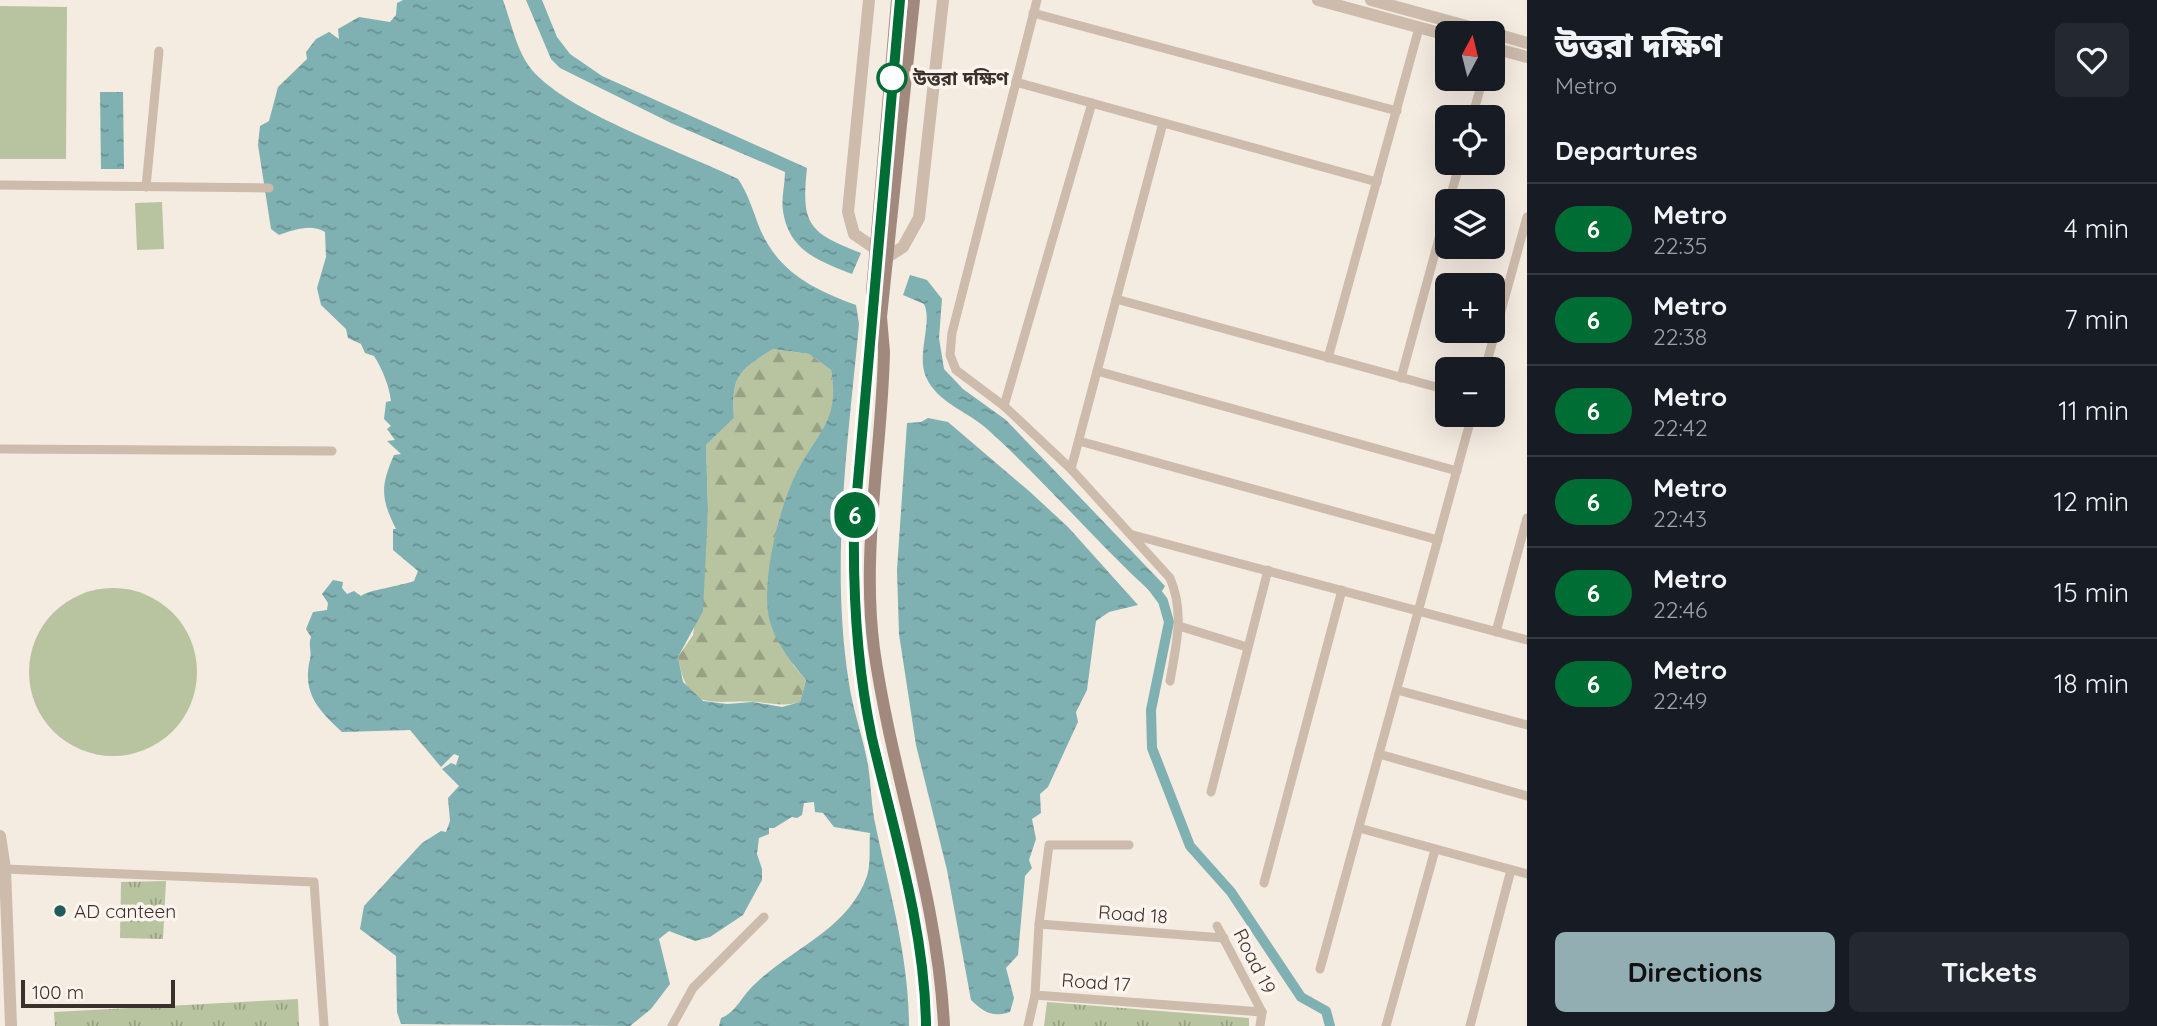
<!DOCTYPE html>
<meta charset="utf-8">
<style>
:root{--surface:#171b24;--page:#242831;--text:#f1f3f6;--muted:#9ea1a6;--line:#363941;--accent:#92aeb2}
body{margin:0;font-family:Quicksand,"Noto Sans Bengali",sans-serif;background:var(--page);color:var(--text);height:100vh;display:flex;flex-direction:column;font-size:26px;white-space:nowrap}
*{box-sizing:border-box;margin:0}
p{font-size:23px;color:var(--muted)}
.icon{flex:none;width:38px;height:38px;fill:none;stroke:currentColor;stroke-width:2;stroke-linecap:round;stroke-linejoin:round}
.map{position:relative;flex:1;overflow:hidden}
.details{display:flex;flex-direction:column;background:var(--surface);width:630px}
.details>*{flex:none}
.badge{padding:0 14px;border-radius:23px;font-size:24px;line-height:46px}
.needle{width:46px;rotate:7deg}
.buttons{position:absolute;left:1435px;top:21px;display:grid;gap:14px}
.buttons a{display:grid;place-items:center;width:70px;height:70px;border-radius:10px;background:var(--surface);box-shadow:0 7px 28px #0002;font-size:35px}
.scale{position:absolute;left:21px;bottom:18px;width:154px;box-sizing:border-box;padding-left:7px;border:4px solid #3b302b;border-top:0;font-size:19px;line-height:24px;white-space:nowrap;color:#3b302b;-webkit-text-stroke:5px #fbf5ee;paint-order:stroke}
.map>.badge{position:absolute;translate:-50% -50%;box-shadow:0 0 0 4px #fff}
h2{padding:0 28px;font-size:26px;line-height:63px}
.round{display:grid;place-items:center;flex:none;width:74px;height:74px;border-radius:10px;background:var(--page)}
.overview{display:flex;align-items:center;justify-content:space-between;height:119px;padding:0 28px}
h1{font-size:33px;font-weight:800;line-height:52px}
.button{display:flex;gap:14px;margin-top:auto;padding:14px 28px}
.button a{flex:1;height:80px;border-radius:10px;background:var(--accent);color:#111;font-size:28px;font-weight:800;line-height:80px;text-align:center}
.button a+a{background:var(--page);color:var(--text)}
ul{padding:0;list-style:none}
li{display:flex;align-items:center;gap:21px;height:91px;padding:0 28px;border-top:2px solid var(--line)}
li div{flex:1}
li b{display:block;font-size:26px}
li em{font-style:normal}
li .badge{min-width:77px;font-weight:700;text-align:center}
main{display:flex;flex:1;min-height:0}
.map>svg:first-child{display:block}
.grass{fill:url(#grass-tufts)}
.forest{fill:url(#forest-firs)}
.garden{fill:#b8c4a0}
.water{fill:url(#water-ripples);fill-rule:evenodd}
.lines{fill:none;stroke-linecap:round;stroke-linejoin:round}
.canal{stroke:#7fb0b2;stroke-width:10}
.minor{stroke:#cdbbac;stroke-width:9}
.tertiary{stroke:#cdbbac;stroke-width:12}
.secondary{stroke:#a18a7d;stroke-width:12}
.rail-casing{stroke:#3b302b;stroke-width:6}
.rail{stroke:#fbf5ee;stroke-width:3.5;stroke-dasharray:10;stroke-linecap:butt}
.line-casing{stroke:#fff;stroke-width:16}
.line{stroke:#006e34;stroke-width:10}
.stop-dot{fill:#fff;stroke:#006e34;stroke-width:3.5}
.poi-dot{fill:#1f5a5e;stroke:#fbf5ee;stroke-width:2.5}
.labels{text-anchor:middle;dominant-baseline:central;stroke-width:7;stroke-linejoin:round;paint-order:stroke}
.stop-label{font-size:19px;font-weight:bold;fill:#3b302b;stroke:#fbf5ee;text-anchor:start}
.poi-label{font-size:19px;fill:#3b302b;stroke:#fbf5ee;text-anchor:start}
.street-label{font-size:19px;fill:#3b302b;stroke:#fbf5ee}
</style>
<main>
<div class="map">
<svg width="1527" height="1026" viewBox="0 0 1527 1026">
<defs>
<pattern id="grass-tufts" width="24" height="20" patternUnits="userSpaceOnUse" patternTransform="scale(1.75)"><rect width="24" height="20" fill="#b8c4a0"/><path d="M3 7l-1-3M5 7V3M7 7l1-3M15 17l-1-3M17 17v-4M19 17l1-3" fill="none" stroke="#97a083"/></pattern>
<pattern id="forest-firs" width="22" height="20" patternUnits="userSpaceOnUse" patternTransform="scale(1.75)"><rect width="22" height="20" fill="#b8c4a0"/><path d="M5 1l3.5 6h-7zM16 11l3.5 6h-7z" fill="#97a083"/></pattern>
<pattern id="water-ripples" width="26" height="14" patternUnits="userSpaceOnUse" patternTransform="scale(1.75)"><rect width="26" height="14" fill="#7fb0b2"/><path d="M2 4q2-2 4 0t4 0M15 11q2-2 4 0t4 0" fill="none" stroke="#699091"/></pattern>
</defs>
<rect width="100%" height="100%" fill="#f4ebe1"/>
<g class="grass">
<polygon points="166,881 163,939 120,938 121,882"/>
<polygon points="298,999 299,1026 55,1026 54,1012"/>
<polygon points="1047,1002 1249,1018 1249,1026 1044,1026"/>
</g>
<path class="forest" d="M773 349 809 354 831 370C835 392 836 405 827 425L793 665 806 680 800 702C782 707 774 703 756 702 712 699 688 715 678 657L693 635 704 559 708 510 706 445 734 418C731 375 739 371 773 349Z"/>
<g class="garden">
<polygon points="0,6 67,7 66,159 0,159"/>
<polygon points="162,202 164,249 137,250 135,203"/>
<circle cx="113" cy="672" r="84"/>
</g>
<g class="water">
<path d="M403 0H503C510 19 515 43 525 60 551 108 687 153 738 179 748 194 752 208 758 224 776 271 812 289 856 305L859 324C848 443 830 564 849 683 853 711 863 737 868 765 871 783 871 801 874 818 888 887 909 955 909 1026H719L721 1018C736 1013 743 994 755 984 792 948 849 929 867 876 871 864 869 846 870 833L834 827 823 813 815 812 814 802 804 803 802 815 797 818 792 817 774 828H769V834L759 838 757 854 762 869V880L743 915 710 937 695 941 669 931 659 939 670 984 651 1009 630 1026 401 1024 397 1012 396 956 360 929 364 906 422 843 441 831 446 832 450 821 448 798 459 786 442 769 451 763 456 765 459 756 454 754 441 767 410 730 342 732C318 710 302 693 310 659 312 652 308 645 311 637L306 629 313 612 327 610 328 603 322 594 333 580 343 582 342 588 347 594 354 591 361 596C368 590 401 586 414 581L418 571 393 550V529H396C381 499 380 487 394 455L401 454 387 441 395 440 387 429 391 426 384 419 386 402 391 401C389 386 383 370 374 356L365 353 361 344 348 338 346 329 321 305 317 288 326 257 325 232C311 223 293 230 279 235L271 229 258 145 260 126 269 121 278 87 307 59 306 52 316 39 329 32 339 39 338 29 359 17 390 22 396 15 397 3ZM773 349 809 354 831 370C840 418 820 430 799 468 780 502 758 588 771 625 777 644 793 665 806 680L800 702 782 707 753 702 727 704 703 701 683 682 678 657 703 611 708 510 706 445 734 418C731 375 739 371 773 349Z"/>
<path d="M526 0H542L557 37 570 54 602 76 807 168C801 224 808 233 861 253L852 274C819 261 789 251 783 211 781 198 785 185 785 172L671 123 560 68 551 59Z"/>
<polygon points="100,92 123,92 124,169 101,169"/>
<path d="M910 275 927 280 942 299 939 338 944 369 963 389 1006 420 1165 586 1162 591 1153 594C1095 541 1044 480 986 428 965 410 938 403 926 377 916 354 933 322 924 304L903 295Z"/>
<path d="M928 418 948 422 1029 491 1068 527 1138 605 1109 612 1096 621 1087 690 1076 712 1078 722 1048 787 1040 794 1041 813 1032 819 1036 839 1029 860 1032 868 1025 876 1018 955 1006 968 1014 998 1010 1012C992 1018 984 1012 971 1000L947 870 916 745 899 634 897 570 907 423 921 422Z"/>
</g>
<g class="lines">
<polyline class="canal" points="1148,581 1163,601 1169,622 1151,710 1152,748 1190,846 1231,892 1301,997 1326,1011 1330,1026"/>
<g class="minor">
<path d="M1037 0 952 333 950 355 956 370 1004 406 1071 469 1170 578C1185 613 1176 645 1170 681"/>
<polyline points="1033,13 1397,111"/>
<polyline points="1016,82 1377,182"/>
<polyline points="1472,117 1483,79"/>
<polyline points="0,185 269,188"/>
<polyline points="146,187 159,51"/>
<polyline points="1449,201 1460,163"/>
<polyline points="1116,299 1447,390"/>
<polyline points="1328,358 1419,28"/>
<polyline points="1485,369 1527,217"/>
<polyline points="1097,371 1457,471"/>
<polyline points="1401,378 1447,209"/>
<polyline points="1004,406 1092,103"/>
<polyline points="1079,441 1438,540"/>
<polyline points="0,449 332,451"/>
<polyline points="1071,469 1163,123"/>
<polyline points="1133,535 1527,640"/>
<polyline points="1179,626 1247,647"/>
<polyline points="1496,632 1527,518"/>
<polyline points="1397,690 1527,725"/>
<polyline points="1379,754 1527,796"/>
<polyline points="1211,792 1268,570"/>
<polyline points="1359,828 1527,874"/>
<polyline points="1129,845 1049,845 1039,924 1035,995 1262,1012"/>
<polyline points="5,869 314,882 324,1026"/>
<polyline points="1264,883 1342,590"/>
<polyline points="1039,924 1224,938"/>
<polyline points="1217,926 1262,1012"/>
<polyline points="1320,969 1472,415"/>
<polyline points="672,1026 693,988 764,917"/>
<polyline points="1028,1026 1035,995"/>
<polyline points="1260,1026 1262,1012"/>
<polyline points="1386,1026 1435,850"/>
<polyline points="1470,1026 1511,870"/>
</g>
<g class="tertiary">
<polyline points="869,0 848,212 854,234 876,249"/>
<polyline points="1318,0 1447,35"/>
<polyline points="1371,0 1492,33"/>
<polyline points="1493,33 1527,43"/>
<polyline points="1493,48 1527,57"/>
<polyline points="889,256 903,247 919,218 943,0"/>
<polyline points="0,836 5,869 11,1026"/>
</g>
<g class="secondary">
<path d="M897 0 872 292 881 317 884 352C882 451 861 551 874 649 892 776 938 898 944 1026"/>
<polyline points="881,317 914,0"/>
</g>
<g class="rail-casing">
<path id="rail" d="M900 0 854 527C853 598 857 668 872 738 893 832 925 929 926 1026"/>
</g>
<use href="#rail" class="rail"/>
</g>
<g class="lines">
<g class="line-casing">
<path id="line" d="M900 0 854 527C853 598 857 668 872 738 894 832 925 929 926 1026"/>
</g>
<use href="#line" class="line"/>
</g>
<circle class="stop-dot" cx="892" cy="78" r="14"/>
<circle class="poi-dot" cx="60" cy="911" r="7"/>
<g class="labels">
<g class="stop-label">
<text x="913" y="78">উত্তরা দক্ষিণ</text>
</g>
<g class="poi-label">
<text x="74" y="911">AD canteen</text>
</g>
<g class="street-label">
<text transform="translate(1133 914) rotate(4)">Road 18</text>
<text transform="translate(1255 961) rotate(63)">Road 19</text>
<text transform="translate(1096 982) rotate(4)">Road 17</text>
</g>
</g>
</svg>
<div class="buttons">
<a><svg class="needle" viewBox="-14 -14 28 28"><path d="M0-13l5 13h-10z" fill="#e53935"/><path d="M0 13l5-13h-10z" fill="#9ea1a6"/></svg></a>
<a><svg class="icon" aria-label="locate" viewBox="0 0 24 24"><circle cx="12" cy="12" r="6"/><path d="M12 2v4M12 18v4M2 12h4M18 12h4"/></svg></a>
<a><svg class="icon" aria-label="layers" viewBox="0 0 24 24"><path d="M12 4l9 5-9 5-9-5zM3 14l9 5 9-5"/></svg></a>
<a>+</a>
<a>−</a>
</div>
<div class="scale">100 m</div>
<b class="badge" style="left:855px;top:515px;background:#006e34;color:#fff">6</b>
</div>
<section class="details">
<div class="overview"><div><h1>উত্তরা দক্ষিণ</h1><p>Metro</p></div><a class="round"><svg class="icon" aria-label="heart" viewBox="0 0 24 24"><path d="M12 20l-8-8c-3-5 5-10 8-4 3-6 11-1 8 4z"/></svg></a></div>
<h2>Departures</h2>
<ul>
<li><span class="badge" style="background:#006e34;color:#fff">6</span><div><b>Metro</b><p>22:35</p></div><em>4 min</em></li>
<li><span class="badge" style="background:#006e34;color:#fff">6</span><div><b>Metro</b><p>22:38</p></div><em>7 min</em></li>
<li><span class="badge" style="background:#006e34;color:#fff">6</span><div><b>Metro</b><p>22:42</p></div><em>11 min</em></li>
<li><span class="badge" style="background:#006e34;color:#fff">6</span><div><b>Metro</b><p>22:43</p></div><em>12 min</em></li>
<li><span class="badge" style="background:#006e34;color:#fff">6</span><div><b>Metro</b><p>22:46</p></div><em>15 min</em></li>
<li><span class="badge" style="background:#006e34;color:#fff">6</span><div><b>Metro</b><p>22:49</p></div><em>18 min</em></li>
</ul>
<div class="button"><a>Directions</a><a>Tickets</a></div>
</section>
</main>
